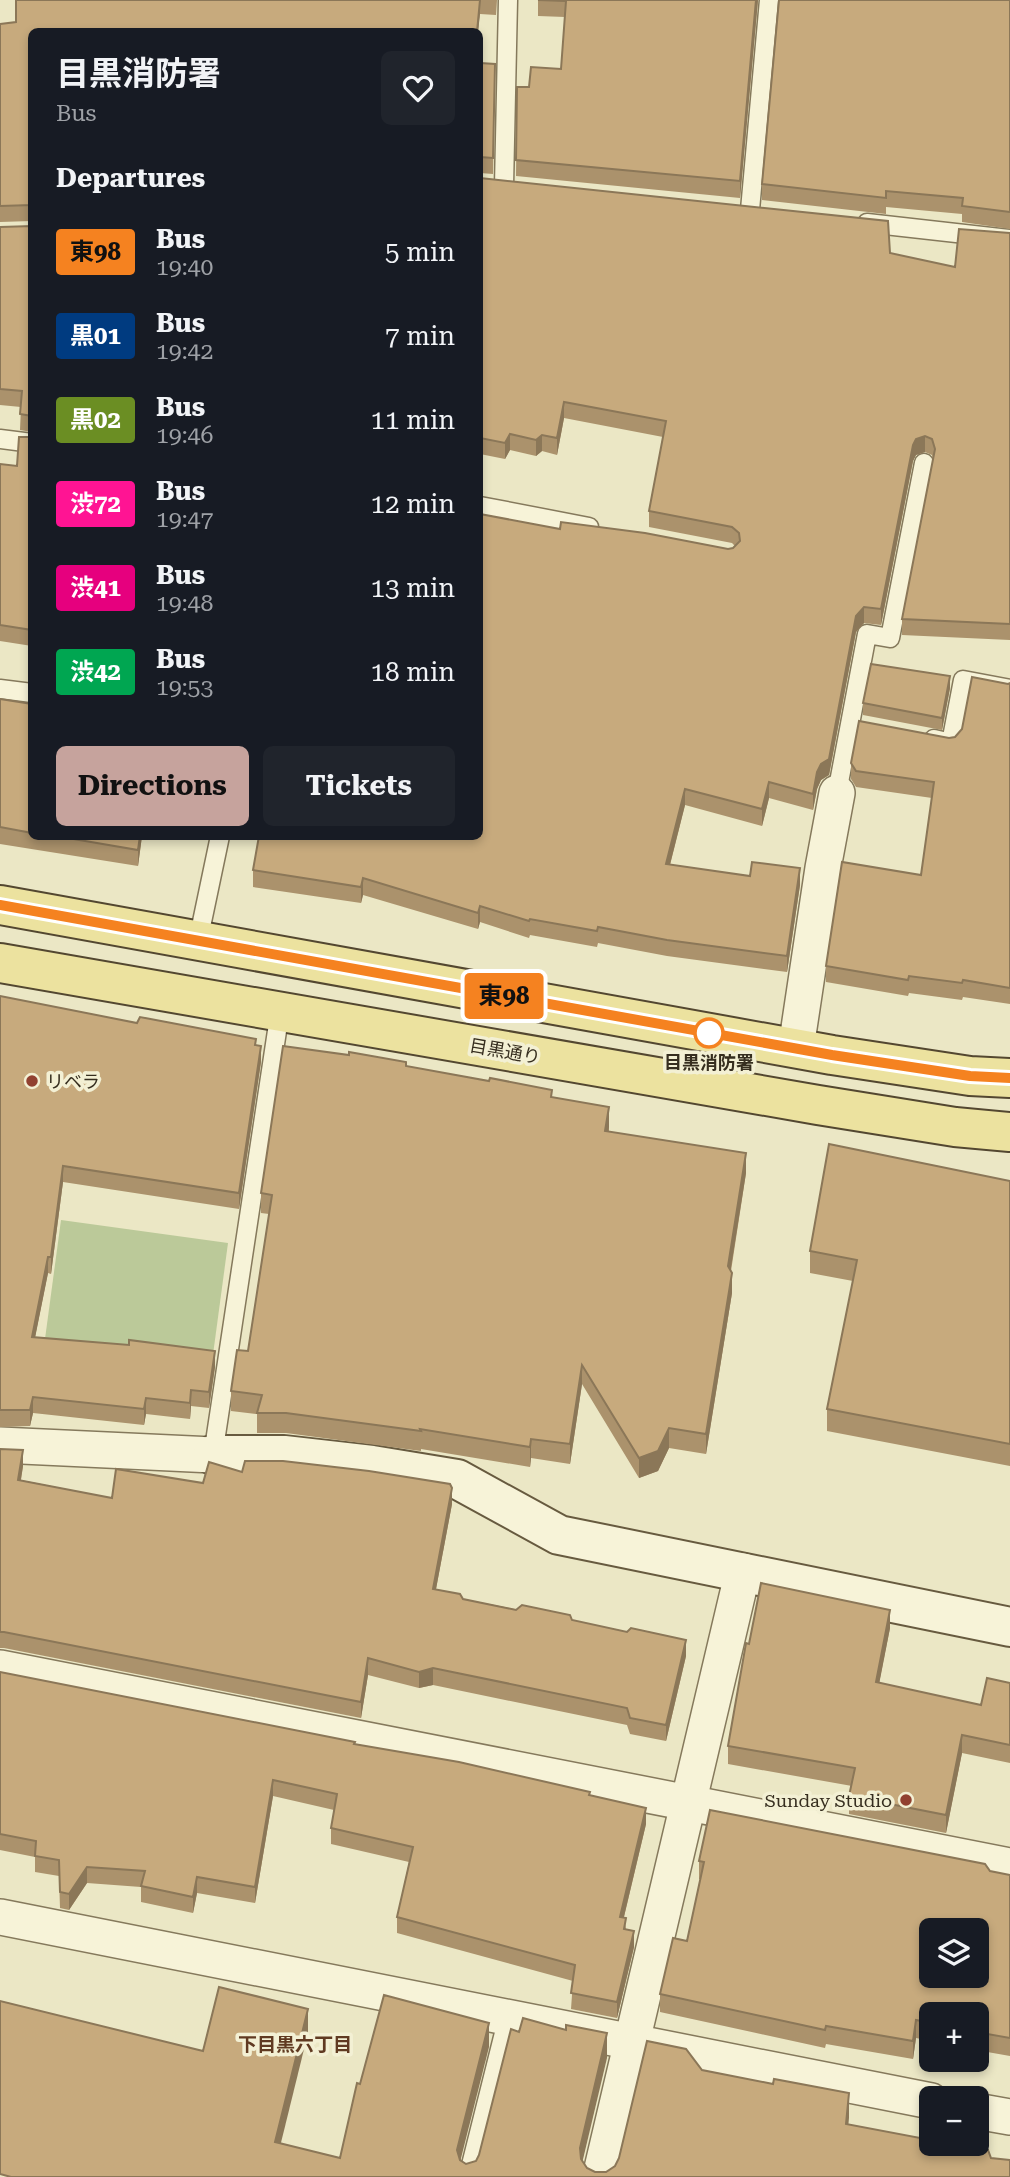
<!DOCTYPE html>
<meta charset="utf-8">
<style>
:root{--surface:#171b24;--page:#20242c;--text:#f1f3f6;--muted:#9ea1a6;--accent:#c6a39d}
body{margin:0;font-family:"Roboto Serif","Noto Sans JP",serif;background:var(--page);color:var(--text);height:100vh;display:flex;flex-direction:column;font-size:26px;white-space:nowrap}
*{box-sizing:border-box;margin:0}
p{font-size:23px;color:var(--muted)}
.icon{flex:none;width:38px;height:38px;fill:none;stroke:currentColor;stroke-width:2;stroke-linecap:round;stroke-linejoin:round}
.map{position:relative;flex:1;overflow:hidden}
.panel{position:absolute;left:28px;top:28px;width:455px;height:812px;display:flex;flex-direction:column;background:var(--surface);border-radius:10px;box-shadow:0 4px 10px #0003}
.panel>*{flex:none}
.badge{padding:0 14px;border-radius:5px;font-size:24px;line-height:46px}
.fabs{position:absolute;left:919px;top:1918px;display:grid;gap:14px}
.fabs a{display:grid;place-items:center;width:70px;height:70px;border-radius:10px;background:var(--surface);box-shadow:0 4px 10px #0003;font-size:35px}
.map>.badge{position:absolute;translate:-50% -50%;box-shadow:0 0 0 4px #fff}
h2{padding:0 28px;font-size:26px;line-height:63px}
.round{display:grid;place-items:center;flex:none;width:74px;height:74px;border-radius:10px;background:var(--page)}
.summary{display:flex;align-items:center;justify-content:space-between;height:119px;padding:0 28px}
h1{font-size:33px;font-weight:700;line-height:52px}
.action{display:flex;gap:14px;margin-top:auto;padding:14px 28px}
.action a{flex:1;height:80px;border-radius:10px;background:var(--accent);color:#111;font-size:28px;font-weight:700;line-height:80px;text-align:center}
.action a+a{background:var(--page);color:var(--text)}
ul{padding:0;list-style:none}
li{display:flex;align-items:center;gap:21px;height:84px;padding:0 28px}
li div{flex:1}
li b{display:block;font-size:26px}
li em{font-style:normal}
li .badge{min-width:77px;font-weight:700;text-align:center}
.map>svg:first-child{display:block}
.green{fill:#bbc999}
.lines{fill:none;stroke-linecap:round;stroke-linejoin:round}
.lane-casing{stroke:#85795c;stroke-width:21}
.street-casing{stroke:#85795c;stroke-width:38}
.secondary-casing{stroke:#675a3f;stroke-width:42}
.primary-casing{stroke:#534730;stroke-width:42}
.lane{stroke:#f7f3d8;stroke-width:18}
.street{stroke:#f7f3d8;stroke-width:35}
.secondary{stroke:#f7f3d8;stroke-width:38}
.primary{stroke:#ece29f;stroke-width:38}
.wall{fill:#ab926c}
.shaded-wall{fill:#8b7758}
.building{fill:#c7aa7d;stroke:#8b7758;stroke-width:2;fill-rule:evenodd}
.line-casing{stroke:#fff;stroke-width:16}
.line{stroke:#f58220;stroke-width:10}
.stop-dot{fill:#fff;stroke:#f58220;stroke-width:3.5}
.poi-dot{fill:#914130;stroke:#f3f0d4;stroke-width:2.5}
.labels{text-anchor:middle;dominant-baseline:central;stroke-width:7;stroke-linejoin:round;paint-order:stroke}
.street-label{font-size:18px;fill:#362e1f;stroke:#f3f0d4}
.stop-label{font-size:18px;font-weight:bold;fill:#362e1f;stroke:#f3f0d4}
.poi-label{font-size:18px;fill:#362e1f;stroke:#f3f0d4;text-anchor:start}
.neighbourhood-label{font-size:19px;font-weight:bold;fill:#603a21;stroke:#f3f0d4}
</style>
<div class="map">
<svg width="1010" height="2177" viewBox="0 0 1010 2177">
<rect width="100%" height="100%" fill="#ebe7c5"/>
<polygon class="green" points="61,1220 228,1243 212,1362 45,1339"/>
<g class="lines">
<g class="lane-casing">
<g id="lane">
<polyline points="504,186 508,0"/>
<polyline points="750,210 769,0"/>
<polyline points="867,223 1010,239"/>
<polyline points="0,439 32,443"/>
<polyline points="480,506 589,527"/>
<polyline points="0,689 32,693"/>
<polyline points="934,739 951,743 963,680 1010,689"/>
<polyline points="837,793 867,634 890,638 924,463"/>
<polyline points="198,941 220,836"/>
<polyline points="213,1455 280,1011"/>
<polyline points="468,2177 508,2017"/>
</g>
</g>
<g class="street-casing">
<g id="street">
<polyline points="796,1048 823,868 837,793"/>
<polyline points="0,1445 213,1455"/>
<polyline points="0,1668 1010,1866"/>
<polyline points="0,1917 931,2101"/>
<polyline points="976,2111 1010,2117"/>
<polyline points="600,2177 743,1571"/>
</g>
</g>
<g class="secondary-casing">
<polyline id="secondary" points="213,1455 284,1455 372,1465 457,1479 559,1535 1010,1627"/>
</g>
<g class="primary-casing">
<g id="primary">
<polyline points="0,905 832,1055 970,1076 1010,1078"/>
<polyline points="0,963 818,1105 955,1127 1010,1132"/>
</g>
</g>
<use href="#lane" class="lane"/>
<use href="#street" class="street"/>
<use href="#secondary" class="secondary"/>
<use href="#primary" class="primary"/>
</g>
<g class="wall">
<polygon points="15,0 497,0 496,15 480,14 32,32 32,221 0,222 0,24 16,22"/>
<polygon points="538,0 758,0 740,198 516,176 517,87 529,87 561,69 565,17 538,16"/>
<polygon points="1010,0 1010,229 962,222 962,214 886,207 886,214 762,200 762,184"/>
<polygon points="480,63 495,64 493,174 480,173"/>
<polygon points="480,178 890,253 955,267 1010,233 1010,640 902,635 902,619 933,459 932,455 925,452 916,455 913,461 881,625 864,623 856,632 829,775 821,780 817,789 813,810 769,798 762,826 685,805 670,865 800,885 787,972 667,956 598,943 597,947 530,935 529,938 480,922 478,929 363,895 361,903 253,887 253,870 560,529 728,549 733,548 735,546 732,543 649,527 649,511 663,437 564,418 557,455 542,451 536,456 510,450 505,459 480,454"/>
<polygon points="32,226 32,432 20,430 21,407 0,405 0,227"/>
<polygon points="32,437 32,646 0,641 0,464 17,466"/>
<polygon points="1010,683 1010,1004 963,997 962,1000 909,993 908,996 826,982 826,966 921,875 932,798 856,787 851,779 851,763 955,737 1008,684"/>
<polygon points="950,688 942,730 863,715 863,703"/>
<polygon points="0,699 32,704 32,836 142,836 138,866 0,844"/>
<polygon points="0,996 256,1046 261,1062 239,1209 63,1182 51,1274 48,1273 35,1337 215,1367 209,1408 191,1406 190,1419 146,1414 144,1425 33,1413 30,1426 0,1427"/>
<polygon points="406,1066 552,1097 609,1127 609,1131 746,1173 731,1271 732,1293 706,1454 669,1448 658,1471 639,1478 582,1384 570,1464 531,1458 530,1467 421,1449 421,1451 286,1433 257,1433 257,1414 231,1411 231,1391 248,1351 269,1214 261,1213 261,1193"/>
<polygon points="1010,1181 1010,1466 827,1431 827,1409 853,1281 810,1273 810,1251"/>
<polygon points="0,1449 23,1466 21,1480 112,1498 203,1483 242,1472 452,1504 436,1589 463,1599 572,1620 686,1656 666,1741 630,1734 627,1725 433,1685 419,1688 368,1675 361,1718 4,1648 0,1648"/>
<polygon points="890,1628 879,1683 981,1705 1010,1683 1010,1763 962,1753 946,1833 849,1814 849,1796 852,1786 728,1764 728,1746 749,1644"/>
<polygon points="0,1672 355,1744 590,1795 646,1824 624,1917 626,1929 634,1947 617,2018 571,2009 573,1981 397,1933 397,1917 409,1862 331,1844 331,1828 334,1810 273,1796 255,1903 197,1893 193,1913 141,1902 141,1887 87,1883 69,1910 60,1908 59,1876 35,1872 35,1857 0,1850"/>
<polygon points="699,1861 990,1871 1010,1875 1010,2056 976,2050 976,2014 931,2014 931,2041 916,2038 913,2059 826,2044 825,2048 660,2012 660,1994 687,1941 701,1879 699,1879"/>
</g>
<g class="shaded-wall">
<polygon points="480,0 480,14 478,32 477,32"/>
<polygon points="756,0 758,0 740,198 740,181"/>
<polygon points="564,402 564,418 557,455 557,438"/>
<polygon points="510,434 510,450 505,459 505,443"/>
<polygon points="542,435 542,451 536,456 536,440"/>
<polygon points="925,436 925,452 916,455 913,461 881,625 881,609 913,445 916,439"/>
<polygon points="864,607 864,623 856,632 829,775 821,780 817,789 813,810 813,794 817,772 856,616"/>
<polygon points="950,676 950,688 942,730 942,718"/>
<polygon points="769,782 769,798 762,826 762,809"/>
<polygon points="685,789 685,805 666,880 666,864"/>
<polygon points="140,836 142,836 138,866 138,850"/>
<polygon points="800,868 800,885 787,972 787,956"/>
<polygon points="363,878 363,895 361,903 361,887"/>
<polygon points="480,906 480,922 478,929 478,913"/>
<polygon points="261,1046 261,1062 239,1209 239,1193"/>
<polygon points="609,1107 609,1127 605,1151 605,1131"/>
<polygon points="746,1153 746,1173 728,1286 728,1266"/>
<polygon points="63,1166 63,1182 51,1274 51,1257"/>
<polygon points="48,1257 48,1273 32,1353 32,1337"/>
<polygon points="732,1273 732,1293 706,1454 706,1434"/>
<polygon points="215,1351 215,1367 209,1408 209,1392"/>
<polygon points="582,1365 582,1384 570,1464 570,1444"/>
<polygon points="191,1390 191,1406 190,1419 190,1403"/>
<polygon points="33,1397 33,1413 30,1426 30,1410"/>
<polygon points="146,1398 146,1414 144,1425 144,1409"/>
<polygon points="669,1428 669,1448 658,1471 639,1478 639,1458"/>
<polygon points="531,1439 531,1458 530,1467 530,1447"/>
<polygon points="23,1450 23,1466 18,1496 18,1480"/>
<polygon points="452,1488 452,1504 433,1605 433,1589"/>
<polygon points="890,1610 890,1628 876,1700 876,1682"/>
<polygon points="686,1640 686,1656 666,1741 666,1725"/>
<polygon points="368,1658 368,1675 361,1718 361,1702"/>
<polygon points="433,1668 433,1685 419,1688 419,1672"/>
<polygon points="962,1735 962,1753 946,1833 946,1815"/>
<polygon points="273,1780 273,1796 255,1903 255,1887"/>
<polygon points="646,1808 646,1824 620,1933 620,1917"/>
<polygon points="87,1867 87,1883 69,1910 69,1894"/>
<polygon points="197,1877 197,1893 193,1913 193,1897"/>
<polygon points="634,1931 634,1947 617,2018 617,2002"/>
<polygon points="308,2009 308,2033 275,2167 275,2142"/>
<polygon points="916,2020 916,2038 913,2059 913,2041"/>
<polygon points="489,2023 489,2047 457,2174 457,2150"/>
<polygon points="607,2033 607,2058 580,2172 580,2148"/>
<polygon points="849,2093 849,2118 846,2148 846,2124"/>
</g>
<g class="building">
<polygon points="16,0 480,0 477,32 32,32 32,205 0,206 0,24 16,22"/>
<polygon points="538,0 756,0 740,181 516,160 517,87 529,87 531,67 561,69 566,1"/>
<polygon points="779,0 1010,0 1010,212 962,206 963,198 886,191 886,198 762,184"/>
<polygon points="480,63 495,64 493,158 480,157"/>
<polygon points="480,178 888,221 890,253 955,267 959,229 1010,233 1010,624 902,619 935,449 932,439 925,436 916,439 913,445 881,609 864,607 856,616 829,759 821,764 817,772 813,794 769,782 762,809 685,789 666,864 750,876 752,862 800,868 787,956 667,940 598,927 597,931 530,919 529,921 480,906 478,913 363,878 361,887 253,870 259,836 480,836 480,514 560,529 561,522 645,533 728,549 733,548 740,541 739,533 732,527 649,511 666,421 564,402 557,438 542,435 536,440 510,434 505,443 480,438"/>
<polygon points="32,226 32,416 20,414 22,391 0,389 0,227"/>
<polygon points="19,437 32,437 32,630 0,625 0,464 17,466"/>
<polygon points="871,664 950,676 942,718 863,703"/>
<polygon points="972,677 1008,684 1010,683 1010,988 963,980 962,983 909,976 908,980 826,966 842,862 921,875 934,782 856,771 851,763 859,721 949,738 955,737 962,729"/>
<polygon points="0,699 32,704 32,833 0,827"/>
<polygon points="56,836 140,836 138,850"/>
<polygon points="0,996 137,1023 140,1017 256,1039 255,1045 261,1046 239,1193 63,1166 51,1257 48,1257 32,1337 129,1345 129,1340 215,1351 209,1392 191,1390 190,1403 146,1398 144,1409 33,1397 30,1410 0,1410"/>
<polygon points="283,1046 349,1055 349,1052 406,1062 406,1066 489,1081 490,1078 552,1090 551,1097 609,1107 605,1131 746,1153 728,1266 732,1273 706,1434 669,1428 658,1451 639,1458 582,1365 570,1444 531,1439 530,1447 420,1429 421,1431 286,1413 257,1413 262,1395 231,1391 237,1350 248,1351 272,1195 261,1193"/>
<polygon points="829,1144 1010,1181 1010,1444 827,1409 857,1260 810,1251"/>
<polygon points="0,1449 23,1450 18,1480 112,1498 116,1469 203,1483 209,1462 242,1472 245,1461 283,1461 369,1471 450,1484 452,1488 433,1589 460,1594 463,1599 516,1610 522,1605 570,1615 572,1620 627,1632 631,1628 686,1640 666,1725 630,1718 627,1708 433,1668 419,1672 368,1658 361,1702 4,1632 0,1632"/>
<polygon points="761,1583 890,1610 876,1682 981,1705 987,1678 1010,1683 1010,1745 962,1735 946,1815 849,1796 855,1768 728,1746 746,1643 749,1644"/>
<polygon points="0,1672 355,1742 354,1744 459,1762 590,1792 589,1795 646,1808 620,1917 626,1918 624,1929 634,1931 617,2002 571,1993 575,1965 397,1917 413,1847 331,1828 337,1794 273,1780 255,1887 197,1877 193,1897 141,1886 145,1871 87,1867 69,1894 60,1892 59,1860 35,1856 36,1841 0,1834"/>
<path d="M710 1810 985 1864 990 1871 1010 1875V2038L976 2032V2014H931V2023L916 2020 913 2041 826 2026 825 2030 660 1994 673 1938 687 1941 704 1862 699 1861ZM931 1930H976V1976H931Z"/>
<polygon points="219,1987 308,2009 275,2142 340,2158 357,2083 360,2084 384,1995 489,2023 457,2150 460,2160 466,2164 476,2161 479,2155 511,2029 519,2032 523,2018 566,2030 566,2025 607,2033 580,2148 581,2159 587,2168 595,2172 606,2172 615,2166 619,2158 647,2041 686,2049 702,2070 773,2084 774,2079 849,2093 846,2124 931,2140 931,2144 952,2144 962,2146 961,2148 988,2150 991,2158 1010,2160 1010,2177 11,2177 0,2174 0,2001 203,2051"/>
</g>
<g class="lines">
<g class="line-casing">
<polyline id="line" points="0,905 832,1055 970,1076 1010,1078"/>
</g>
<use href="#line" class="line"/>
</g>
<circle class="stop-dot" cx="709" cy="1033" r="14"/>
<g class="poi-dot">
<circle cx="32" cy="1081" r="7"/>
<circle cx="906" cy="1800" r="7"/>
</g>
<g class="labels">
<g class="street-label">
<text transform="translate(505 1051) rotate(10)">目黒通り</text>
</g>
<g class="stop-label">
<text x="709" y="1062">目黒消防署</text>
</g>
<g class="poi-label">
<text x="46" y="1081">リベラ</text>
<text x="892" y="1800" text-anchor="end">Sunday Studio</text>
</g>
<g class="neighbourhood-label">
<text x="295" y="2044">下目黒六丁目</text>
</g>
</g>
</svg>
<div class="fabs">
<a><svg class="icon" aria-label="layers" viewBox="0 0 24 24"><path d="M12 4l9 5-9 5-9-5zM3 14l9 5 9-5"/></svg></a>
<a>+</a>
<a>−</a>
</div>
<b class="badge" style="left:504px;top:996px;background:#f58220;color:#111">東98</b>
<section class="panel">
<div class="summary"><div><h1>目黒消防署</h1><p>Bus</p></div><a class="round"><svg class="icon" aria-label="heart" viewBox="0 0 24 24"><path d="M12 20l-8-8c-3-5 5-10 8-4 3-6 11-1 8 4z"/></svg></a></div>
<h2>Departures</h2>
<ul>
<li><span class="badge" style="background:#f58220;color:#111">東98</span><div><b>Bus</b><p>19:40</p></div><em>5 min</em></li>
<li><span class="badge" style="background:#003b80;color:#fff">黒01</span><div><b>Bus</b><p>19:42</p></div><em>7 min</em></li>
<li><span class="badge" style="background:#6b8e23;color:#fff">黒02</span><div><b>Bus</b><p>19:46</p></div><em>11 min</em></li>
<li><span class="badge" style="background:#ff1493;color:#fff">渋72</span><div><b>Bus</b><p>19:47</p></div><em>12 min</em></li>
<li><span class="badge" style="background:#e6007e;color:#fff">渋41</span><div><b>Bus</b><p>19:48</p></div><em>13 min</em></li>
<li><span class="badge" style="background:#00a651;color:#fff">渋42</span><div><b>Bus</b><p>19:53</p></div><em>18 min</em></li>
</ul>
<div class="action"><a>Directions</a><a>Tickets</a></div>
</section>
</div>
